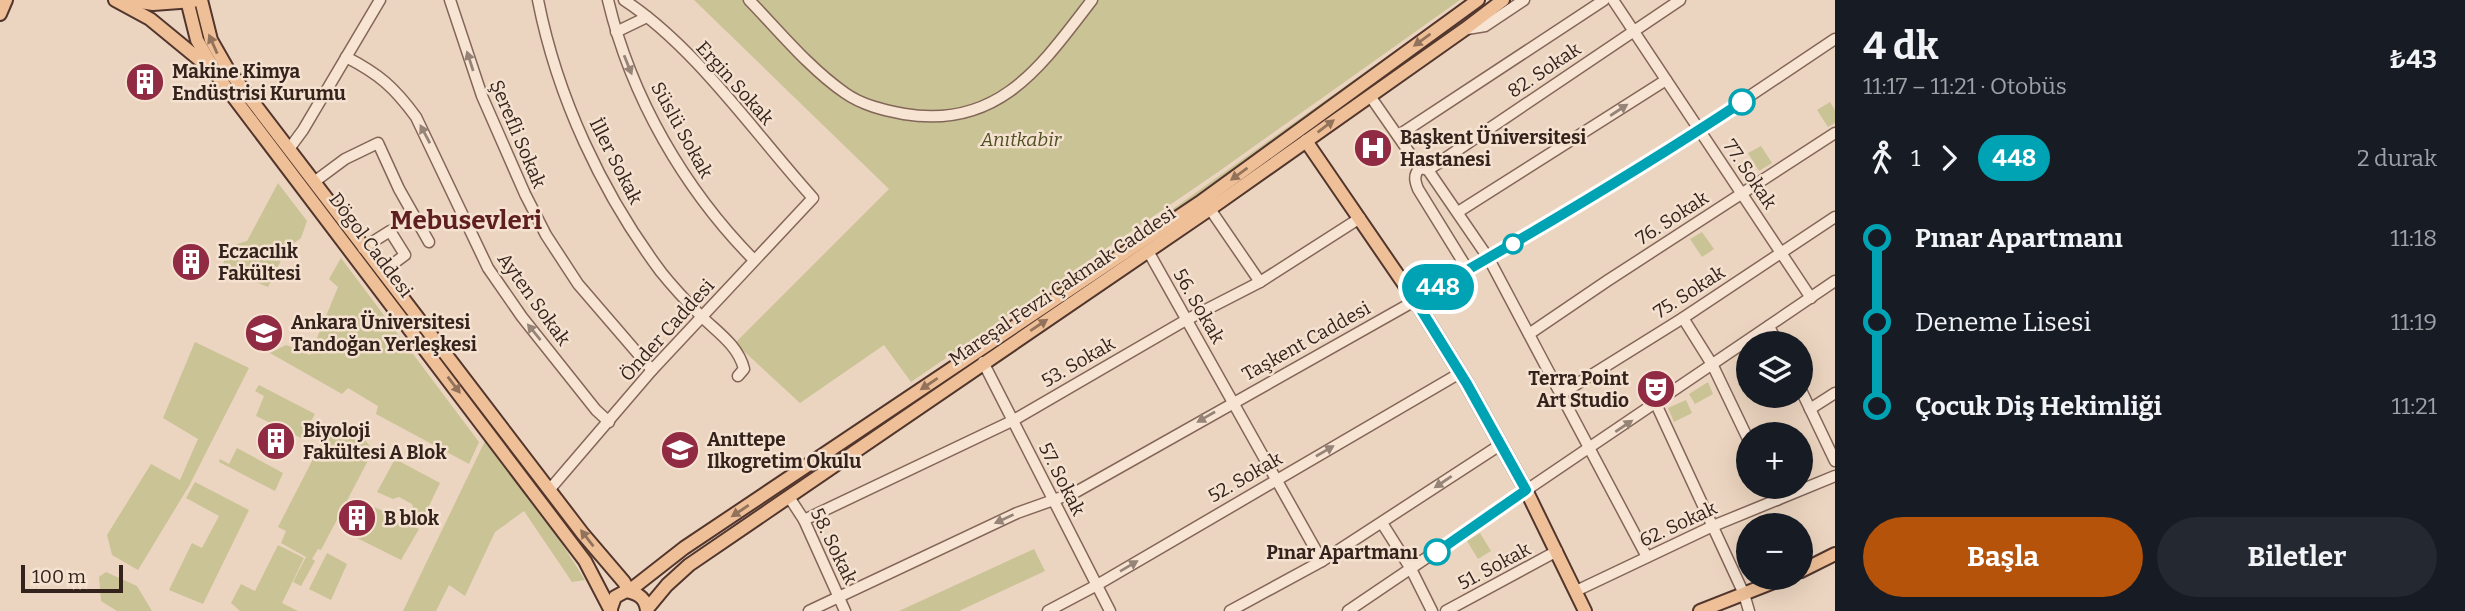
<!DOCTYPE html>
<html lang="tr">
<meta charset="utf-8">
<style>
:root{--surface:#171b24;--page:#242831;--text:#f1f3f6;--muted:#9ea1a6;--accent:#b45309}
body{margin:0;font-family:Bitter,serif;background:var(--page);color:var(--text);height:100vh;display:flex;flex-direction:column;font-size:26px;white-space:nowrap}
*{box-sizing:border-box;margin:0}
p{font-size:23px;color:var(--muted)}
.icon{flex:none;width:38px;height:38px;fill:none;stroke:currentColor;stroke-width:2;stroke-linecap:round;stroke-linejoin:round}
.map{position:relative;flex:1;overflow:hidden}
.drawer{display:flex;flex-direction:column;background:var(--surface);width:630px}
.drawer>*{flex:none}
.badge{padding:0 14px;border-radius:23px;font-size:24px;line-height:46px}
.tools{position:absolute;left:1736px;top:331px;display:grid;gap:14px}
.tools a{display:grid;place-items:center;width:77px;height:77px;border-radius:50%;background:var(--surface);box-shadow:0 7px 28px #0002;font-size:35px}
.scale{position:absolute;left:21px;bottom:18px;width:102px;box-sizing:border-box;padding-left:7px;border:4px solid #34231d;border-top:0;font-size:19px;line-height:24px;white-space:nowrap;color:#34231d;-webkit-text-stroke:5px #f4e1cf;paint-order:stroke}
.map>.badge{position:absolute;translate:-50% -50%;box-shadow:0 0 0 4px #fff}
.legs{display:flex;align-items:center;gap:10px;height:77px;padding:0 28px;font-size:23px}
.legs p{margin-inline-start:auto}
.head{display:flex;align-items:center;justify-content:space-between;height:119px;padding:0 28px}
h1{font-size:38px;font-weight:700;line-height:52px}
.primary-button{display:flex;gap:14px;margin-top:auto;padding:14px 28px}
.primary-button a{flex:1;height:80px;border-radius:42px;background:var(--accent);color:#fff;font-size:28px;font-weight:700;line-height:80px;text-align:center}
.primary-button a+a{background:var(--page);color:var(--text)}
ul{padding:0 28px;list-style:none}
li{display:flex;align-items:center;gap:24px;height:84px;font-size:26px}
li i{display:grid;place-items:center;width:10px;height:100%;margin:0 9px;background:currentColor}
li i::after{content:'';width:18px;height:18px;margin:-9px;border:5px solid;border-radius:50%;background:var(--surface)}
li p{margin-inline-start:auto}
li:first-child i{background:linear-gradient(#0000 50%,currentColor 0)}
li:last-child i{background:linear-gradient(currentColor 50%,#0000 0)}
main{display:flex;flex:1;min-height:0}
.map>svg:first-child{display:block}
.green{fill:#c9c395}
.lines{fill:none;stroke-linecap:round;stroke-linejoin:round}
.minor-casing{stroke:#846659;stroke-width:13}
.major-casing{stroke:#52362d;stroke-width:16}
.minor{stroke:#f7e4d3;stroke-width:10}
.major{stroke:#efc098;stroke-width:12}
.oneway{fill:#92725a}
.oneway2{fill:#968478}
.line-1-casing{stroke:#fff;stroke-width:16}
.line-1{stroke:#00a3b4;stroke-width:10}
.stop-1-dot{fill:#fff;stroke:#00a3b4;stroke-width:3.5}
.labels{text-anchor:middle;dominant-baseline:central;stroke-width:5;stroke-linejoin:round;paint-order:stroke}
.street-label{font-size:19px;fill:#34231d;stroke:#f4e1cf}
.poi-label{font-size:19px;font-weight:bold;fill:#34231d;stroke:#f4e1cf;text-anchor:start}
.park-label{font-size:19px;font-style:italic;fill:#4f5024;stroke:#f4e1cf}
.stop-label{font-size:19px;font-weight:bold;fill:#34231d;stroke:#f4e1cf;text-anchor:end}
.district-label{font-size:26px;font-weight:bold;fill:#5f1e1f;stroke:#f4e1cf}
</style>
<main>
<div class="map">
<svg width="1835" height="611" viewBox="0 0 1835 611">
<rect width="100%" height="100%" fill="#ecd5c0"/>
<g class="green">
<polygon points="694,0 1460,0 1218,172 911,382 884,345 800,403 735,343 889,189"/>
<polygon points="1466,0 1470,0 1164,218 972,347 971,345 1163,216"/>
<polygon points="1830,102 1835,110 1835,123 1828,127 1817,110"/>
<polygon points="1761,146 1772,163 1759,171 1748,153"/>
<polygon points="278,183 307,221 301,238 287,248 268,287 221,268 231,246 247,241"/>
<polygon points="1702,232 1714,249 1702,257 1690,239"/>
<polygon points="341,258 479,442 469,464 376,414 378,406 348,388 342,394 270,353 286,345 310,355 338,287 329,279"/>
<polygon points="195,342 249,368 189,486 138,570 112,555 107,535 151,464 180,480 198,439 163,418"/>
<polygon points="1708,382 1713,394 1695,404 1689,394"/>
<polygon points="259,385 315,414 301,438 256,416 264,396 255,391"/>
<polygon points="1686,400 1692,413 1674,422 1668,408"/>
<path d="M338 426C356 431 364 436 373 451L321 550 318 549 312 559 315 561 301 586 293 582 306 557 281 543 286 531 278 527 329 428Z"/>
<polygon points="485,441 550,525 585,580 572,582 524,511 495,532 465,596 449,585 436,611 403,611"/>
<polygon points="237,448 283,473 275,491 219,462 220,459 229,464"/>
<polygon points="395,459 440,483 424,516 414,510 412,504 399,497 393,499 377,492"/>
<polygon points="195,482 249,510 203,604 169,590 192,543 202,548 219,516 186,498"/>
<polygon points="371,506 386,512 388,518 401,525 407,523 419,529 401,560 355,537"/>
<polygon points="1480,533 1491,551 1478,559 1467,541"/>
<polygon points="278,545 304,558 282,603 298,611 240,611 231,603 241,584 255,591"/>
<polygon points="1034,549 1045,571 959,611 899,611"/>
<polygon points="327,553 347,564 331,600 309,589"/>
<polygon points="106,572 137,586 152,611 117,611 101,601 99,577"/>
</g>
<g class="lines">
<g class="minor-casing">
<g id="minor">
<polyline points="450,0 482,96 525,194 546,235 578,284 652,370"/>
<path d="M538 0C557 97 602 193 661 272 673 287 687 302 701 316 717 332 738 345 744 369L738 376"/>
<path d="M608 0C631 97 684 189 754 260"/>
<path d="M749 0C779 31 809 68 845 93 862 105 883 110 904 114 999 130 1042 65 1092 0"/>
<polyline points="1613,0 1811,298"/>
<polyline points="1467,29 1485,26 1524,0"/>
<polyline points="616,32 647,17"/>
<path d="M346 57C379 74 394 87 416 117L488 268 522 317 596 410 609 422"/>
<polyline points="1370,96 1420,168 1428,170 1489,259 1647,557"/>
<polyline points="1399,135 1604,0"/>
<polyline points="289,149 303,130 380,0"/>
<path d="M1420 168C1413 175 1415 181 1418 189L1468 270"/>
<polyline points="1428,170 1680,0"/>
<polyline points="314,182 345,159 378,143 399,189 429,242"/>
<polyline points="1210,209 1260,282"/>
<polyline points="1458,212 1666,80"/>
<polyline points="363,248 390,231 405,255 382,272"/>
<polyline points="1148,251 1322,561"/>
<polyline points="1683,318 1713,366 1748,439"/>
<polyline points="1769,326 1777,343"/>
<polyline points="1529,334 1607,281 1835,133"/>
<polyline points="983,362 1110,611"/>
<polyline points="1801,390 1835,461"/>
<polyline points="1561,394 1683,318 1835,217"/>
<polyline points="1656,404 1744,594 1749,611"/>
<polyline points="1810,409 1835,393"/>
<polyline points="1771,486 1777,500"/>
<path d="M550 489 652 370 813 198C755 134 696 47 624 0"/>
<polyline points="789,497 804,520 845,611"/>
<polyline points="804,520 1012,421 1186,320 1260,282 1360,218"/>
<polyline points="1382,523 1411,569 1432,611"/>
<polyline points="1576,591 1713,526 1835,476"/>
<polyline points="809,611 1017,513 1076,492 1489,259 1699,130 1835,39"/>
<polyline points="1048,611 1097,585 1460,373"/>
<polyline points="1230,611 1322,561 1500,445"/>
<polyline points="1348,611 1835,281"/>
<polyline points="1446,611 1557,551"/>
</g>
</g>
<g class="major-casing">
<g id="major">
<polyline points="115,0 150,19 206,65"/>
<polyline points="128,0 153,4 193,1"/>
<polyline points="187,0 197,40 219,78 585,561 611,611"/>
<polyline points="201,0 211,40 227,68 583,534 624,582 629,591"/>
<polyline points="0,14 6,0"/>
<polyline points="1306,141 1415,300 1467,384 1526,490 1585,611"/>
<polyline points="1801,571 1835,554"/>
<polyline points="629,591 684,548 1199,203 1478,0"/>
<polyline points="647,609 667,585 689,565 1210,209 1465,29 1503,0"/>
<path d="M610 611 615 597 626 591C638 593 646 598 647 611"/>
<polyline points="1700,611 1784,578"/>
</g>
</g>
<use href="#minor" class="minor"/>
<use href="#major" class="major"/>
</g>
<defs><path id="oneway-solid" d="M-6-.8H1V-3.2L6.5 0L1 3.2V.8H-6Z" transform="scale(1.75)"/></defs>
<g class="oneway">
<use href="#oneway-solid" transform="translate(1422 40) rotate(144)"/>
<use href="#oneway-solid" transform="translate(213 44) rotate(-114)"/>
<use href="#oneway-solid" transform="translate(1326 126) rotate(-37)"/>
<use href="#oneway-solid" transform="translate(1239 174) rotate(144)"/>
<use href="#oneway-solid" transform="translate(1039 325) rotate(-34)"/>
<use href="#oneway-solid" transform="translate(929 384) rotate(146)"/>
<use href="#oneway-solid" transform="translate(454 385) rotate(53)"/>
<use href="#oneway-solid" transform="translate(740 511) rotate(146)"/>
<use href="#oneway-solid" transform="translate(587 538) rotate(-128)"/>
</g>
<g class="oneway2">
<use href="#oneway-solid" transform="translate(470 61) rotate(-108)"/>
<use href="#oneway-solid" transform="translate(628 65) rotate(68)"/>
<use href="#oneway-solid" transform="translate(1619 110) rotate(-33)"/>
<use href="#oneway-solid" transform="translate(425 134) rotate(-118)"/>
<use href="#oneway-solid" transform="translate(534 332) rotate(-129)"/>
<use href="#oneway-solid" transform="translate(1206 417) rotate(150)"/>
<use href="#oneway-solid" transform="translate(1624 426) rotate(-34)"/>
<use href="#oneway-solid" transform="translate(1325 451) rotate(-30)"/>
<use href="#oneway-solid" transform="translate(1443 482) rotate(146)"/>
<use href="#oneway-solid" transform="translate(1004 519) rotate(155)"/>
<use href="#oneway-solid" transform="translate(1129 566) rotate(-31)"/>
</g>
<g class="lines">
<g class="line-1-casing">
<path id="line-1" d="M1437 552 1526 490 1467 384 1415 300C1526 237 1636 172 1742 102"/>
</g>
<use href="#line-1" class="line-1"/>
</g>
<defs>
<g id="building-disc" transform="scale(2.0125)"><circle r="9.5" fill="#912b43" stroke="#f4e1cf"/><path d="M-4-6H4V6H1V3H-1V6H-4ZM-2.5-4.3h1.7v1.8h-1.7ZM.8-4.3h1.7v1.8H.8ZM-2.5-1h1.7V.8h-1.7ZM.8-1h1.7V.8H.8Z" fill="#fff"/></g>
<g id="hospital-disc" transform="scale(2.0125)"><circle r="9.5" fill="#912b43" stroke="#f4e1cf"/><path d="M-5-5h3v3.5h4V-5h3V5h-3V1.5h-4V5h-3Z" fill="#fff"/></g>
<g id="university-disc" transform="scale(2.0125)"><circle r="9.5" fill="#912b43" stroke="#f4e1cf"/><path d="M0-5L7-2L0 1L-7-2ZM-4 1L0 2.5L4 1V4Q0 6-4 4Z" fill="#fff"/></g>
<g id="theatre-disc" transform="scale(2.0125)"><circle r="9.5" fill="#912b43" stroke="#f4e1cf"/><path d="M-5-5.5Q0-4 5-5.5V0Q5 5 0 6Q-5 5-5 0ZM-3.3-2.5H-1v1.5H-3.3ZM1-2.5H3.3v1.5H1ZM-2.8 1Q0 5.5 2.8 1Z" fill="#fff"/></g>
<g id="school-disc" transform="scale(2.0125)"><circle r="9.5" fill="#912b43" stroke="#f4e1cf"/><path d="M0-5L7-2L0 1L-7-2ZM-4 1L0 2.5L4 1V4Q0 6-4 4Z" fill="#fff"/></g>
</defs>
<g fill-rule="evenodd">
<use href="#building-disc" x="145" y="82"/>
<use href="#hospital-disc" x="1373" y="148"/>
<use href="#building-disc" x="191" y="262"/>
<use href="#university-disc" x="264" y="333"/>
<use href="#theatre-disc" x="1656" y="389"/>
<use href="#building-disc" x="276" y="441"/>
<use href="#school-disc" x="680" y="450"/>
<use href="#building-disc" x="357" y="518"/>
</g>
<g class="stop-1-dot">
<circle cx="1742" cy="102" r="12"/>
<circle cx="1513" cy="244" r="9"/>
<circle cx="1437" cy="552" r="12"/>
</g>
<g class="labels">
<g class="street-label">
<text transform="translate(1544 70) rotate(-34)">82. Sokak</text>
<text transform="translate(735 83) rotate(48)">Ergin Sokak</text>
<text transform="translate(682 130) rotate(61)">Süslü Sokak</text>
<text transform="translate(518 134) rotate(67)">Şerefli Sokak</text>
<text transform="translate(616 161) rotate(63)">İller Sokak</text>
<text transform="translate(1750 174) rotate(56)">77. Sokak</text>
<text transform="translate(1672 218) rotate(-33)">76. Sokak</text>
<text transform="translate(371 245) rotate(53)">Dögol Caddesi</text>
<text transform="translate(1062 286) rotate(-34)">Mareşal Fevzi Çakmak Caddesi</text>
<text transform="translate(1689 292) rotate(-33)">75. Sokak</text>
<text transform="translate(534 299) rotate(54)">Ayten Sokak</text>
<text transform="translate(1199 306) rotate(60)">56. Sokak</text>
<text transform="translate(667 330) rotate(-48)">Önder Caddesi</text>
<text transform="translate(1306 341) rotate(-29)">Taşkent Caddesi</text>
<text transform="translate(1078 362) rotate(-30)">53. Sokak</text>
<text transform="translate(1245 477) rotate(-30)">52. Sokak</text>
<text transform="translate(1062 479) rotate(63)">57. Sokak</text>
<text transform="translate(1678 524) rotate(-25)">62. Sokak</text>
<text transform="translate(834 546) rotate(64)">58. Sokak</text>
<text transform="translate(1494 566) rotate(-28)">51. Sokak</text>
</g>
<g class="poi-label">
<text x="172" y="71">Makine Kimya<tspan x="172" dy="22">Endüstrisi Kurumu</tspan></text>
<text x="1400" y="137">Başkent Üniversitesi<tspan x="1400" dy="22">Hastanesi</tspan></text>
<text x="218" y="251">Eczacılık<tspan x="218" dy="22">Fakültesi</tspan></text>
<text x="291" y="322">Ankara Üniversitesi<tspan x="291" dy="22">Tandoğan Yerleşkesi</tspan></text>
<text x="1629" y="378" text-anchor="end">Terra Point<tspan x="1629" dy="22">Art Studio</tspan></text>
<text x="303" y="430">Biyoloji<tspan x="303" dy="22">Fakültesi A Blok</tspan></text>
<text x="707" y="439">Anıttepe<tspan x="707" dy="22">Ilkogretim Okulu</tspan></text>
<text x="384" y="518">B blok</text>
</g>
<g class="park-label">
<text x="1021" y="139">Anıtkabir</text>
</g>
<g class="stop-label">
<text x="1418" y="552">Pınar Apartmanı</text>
</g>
<g class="district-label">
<text x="466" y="220">Mebusevleri</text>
</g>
</g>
</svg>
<div class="tools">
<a><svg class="icon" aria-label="layers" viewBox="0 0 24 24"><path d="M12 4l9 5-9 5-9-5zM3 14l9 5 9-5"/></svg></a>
<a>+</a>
<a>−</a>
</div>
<div class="scale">100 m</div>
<b class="badge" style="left:1438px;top:287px;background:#00a3b4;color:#fff">448</b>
</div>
<section class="drawer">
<div class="head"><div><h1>4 dk</h1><p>11:17 – 11:21 · Otobüs</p></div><b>₺43</b></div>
<div class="legs"><svg class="icon" aria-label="walk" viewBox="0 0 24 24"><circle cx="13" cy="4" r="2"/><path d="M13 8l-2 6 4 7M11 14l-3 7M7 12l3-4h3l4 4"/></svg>1<svg class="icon" aria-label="forward" viewBox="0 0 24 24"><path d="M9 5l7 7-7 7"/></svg><b class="badge" style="background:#00a3b4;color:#fff">448</b><p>2 durak</p></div>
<ul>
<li><i style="color:#00a3b4"></i><b>Pınar Apartmanı</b><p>11:18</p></li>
<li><i style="color:#00a3b4"></i><span>Deneme Lisesi</span><p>11:19</p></li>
<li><i style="color:#00a3b4"></i><b>Çocuk Diş Hekimliği</b><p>11:21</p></li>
</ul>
<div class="primary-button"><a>Başla</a><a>Biletler</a></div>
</section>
</main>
